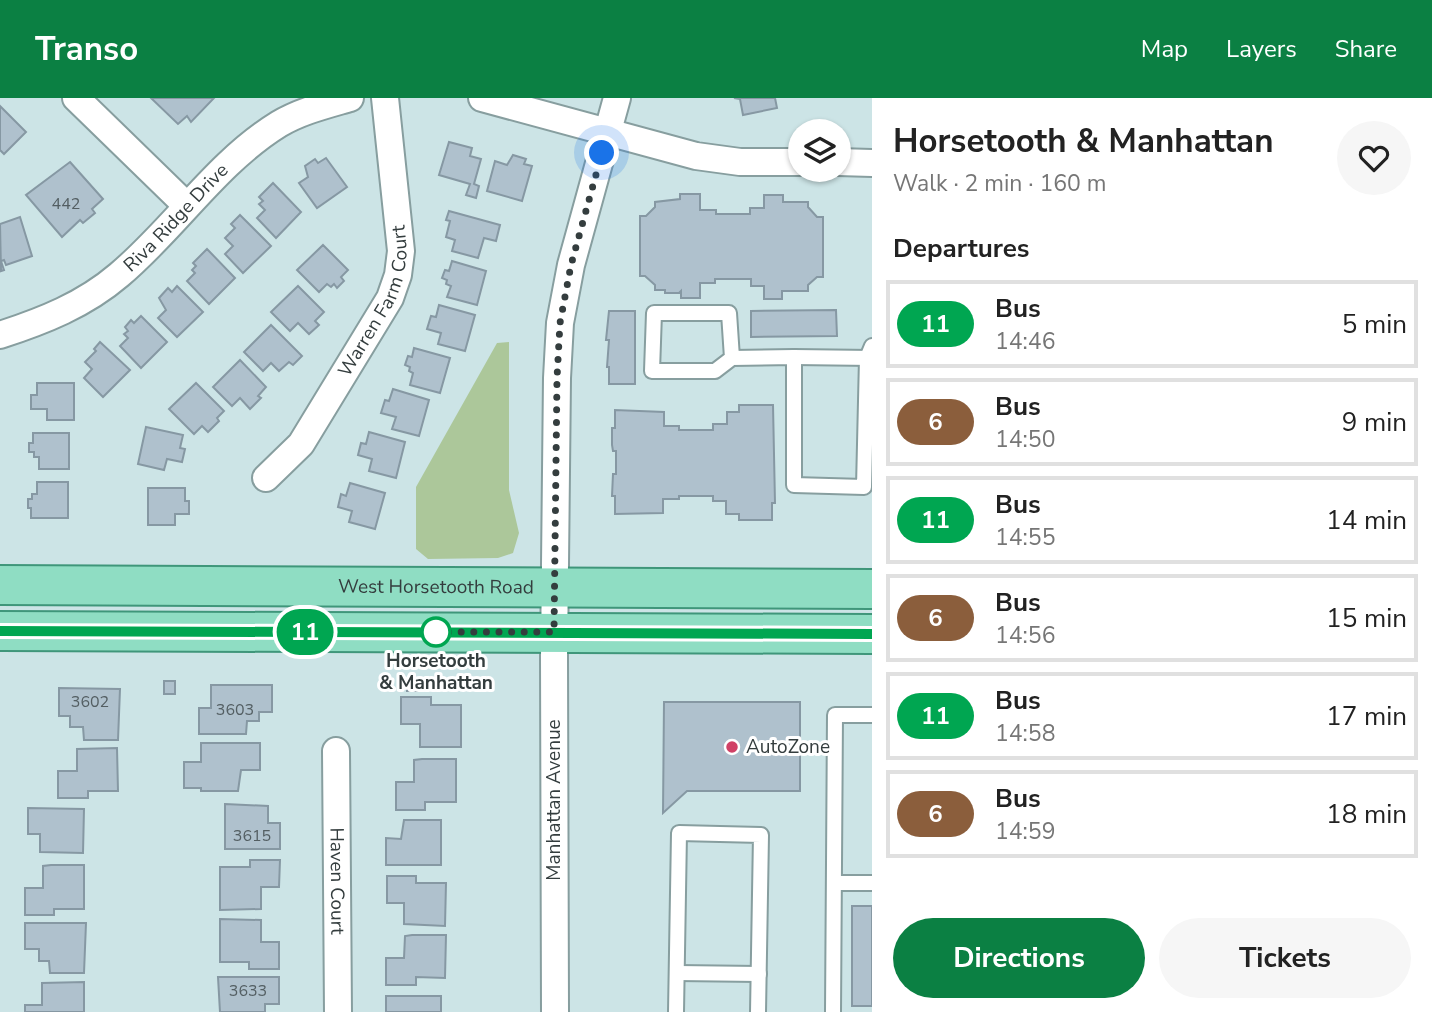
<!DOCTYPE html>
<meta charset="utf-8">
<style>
:root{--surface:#fff;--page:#f6f6f6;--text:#222;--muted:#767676;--line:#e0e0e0;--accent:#0b8043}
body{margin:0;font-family:"Nunito Sans",sans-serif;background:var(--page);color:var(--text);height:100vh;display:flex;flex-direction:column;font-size:26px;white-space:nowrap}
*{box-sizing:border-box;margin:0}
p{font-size:23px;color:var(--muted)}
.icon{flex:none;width:38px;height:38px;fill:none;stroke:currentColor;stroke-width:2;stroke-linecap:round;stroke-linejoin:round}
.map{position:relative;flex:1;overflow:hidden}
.side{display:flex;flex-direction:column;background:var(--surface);width:560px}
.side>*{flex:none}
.badge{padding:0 14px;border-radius:23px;font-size:24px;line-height:46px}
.buttons{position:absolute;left:788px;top:21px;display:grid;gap:14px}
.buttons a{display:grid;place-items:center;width:63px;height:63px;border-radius:50%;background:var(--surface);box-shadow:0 2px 5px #0004;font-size:35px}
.you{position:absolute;width:35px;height:35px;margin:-18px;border:5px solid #fff;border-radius:50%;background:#1a73e8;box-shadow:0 0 0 10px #1a73e833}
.map>.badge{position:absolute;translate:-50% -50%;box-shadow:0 0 0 4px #fff}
h2{padding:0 21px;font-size:26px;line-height:63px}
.round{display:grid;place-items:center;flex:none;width:74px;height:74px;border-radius:37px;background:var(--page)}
.headline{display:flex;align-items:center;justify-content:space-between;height:119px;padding:0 21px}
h1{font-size:33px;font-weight:700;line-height:52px}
.button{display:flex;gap:14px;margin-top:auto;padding:14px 21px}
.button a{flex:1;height:80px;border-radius:42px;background:var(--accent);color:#fff;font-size:28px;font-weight:700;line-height:80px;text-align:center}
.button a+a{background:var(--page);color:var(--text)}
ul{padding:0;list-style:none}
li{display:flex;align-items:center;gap:21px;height:88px;margin:0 14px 10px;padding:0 7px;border:4px solid var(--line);border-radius:0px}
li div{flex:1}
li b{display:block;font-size:26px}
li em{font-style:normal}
li .badge{min-width:77px;font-weight:700;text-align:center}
header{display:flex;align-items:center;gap:42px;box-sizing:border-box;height:98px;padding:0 35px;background:var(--accent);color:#fff}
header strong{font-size:33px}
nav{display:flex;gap:38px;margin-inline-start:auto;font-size:24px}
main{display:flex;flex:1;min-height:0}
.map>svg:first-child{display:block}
.green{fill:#acc79a}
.building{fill:#afc1cd;stroke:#8698a3;stroke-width:2}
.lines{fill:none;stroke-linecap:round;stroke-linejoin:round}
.lane-casing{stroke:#879e9f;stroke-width:18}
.street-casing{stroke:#879e9f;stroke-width:30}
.primary-casing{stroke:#3f967a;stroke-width:42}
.lane{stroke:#fff;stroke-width:14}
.street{stroke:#fff;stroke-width:26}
.primary{stroke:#8fddc3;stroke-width:38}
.line-casing{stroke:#fff;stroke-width:16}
.line{stroke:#00a651;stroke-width:10}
.walk{stroke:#343d3e;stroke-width:7;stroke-dasharray:0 12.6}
.stop-dot{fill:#fff;stroke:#00a651;stroke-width:3.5}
.poi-dot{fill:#d04166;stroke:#fff;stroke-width:2.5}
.labels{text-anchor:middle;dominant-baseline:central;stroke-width:6;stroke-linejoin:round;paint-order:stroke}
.number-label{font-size:16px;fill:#535e62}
.street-label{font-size:19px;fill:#343d3e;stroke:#fff}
.stop-label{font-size:19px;font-weight:bold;fill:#343d3e;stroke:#fff}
.poi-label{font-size:19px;fill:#343d3e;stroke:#fff;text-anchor:start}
</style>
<header>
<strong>Transo</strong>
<nav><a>Map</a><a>Layers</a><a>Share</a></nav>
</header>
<main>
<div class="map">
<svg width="872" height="914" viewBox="0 0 872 914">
<rect width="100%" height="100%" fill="#cce4e6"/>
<polygon class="green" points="509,244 509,392 519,435 513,455 498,460 428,461 416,451 416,389 497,245"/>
<g class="building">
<polygon points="151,0 214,0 191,24 187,18 178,26"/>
<polygon points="734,0 775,0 777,10 743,17 740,1"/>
<polygon points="0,8 26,34 4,56 0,52"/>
<polygon points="449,44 472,50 470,58 481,61 474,86 479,88 476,100 466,97 470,86 439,77"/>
<polygon points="513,57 526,61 524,66 532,68 522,103 487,93 495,63 507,67"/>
<polygon points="326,60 347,89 317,110 299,85 308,79 305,68 315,61 318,65"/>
<polygon points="70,64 103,101 92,111 95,115 83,125 80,122 62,139 26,97"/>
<polygon points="273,85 301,114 276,140 257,120 265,112 259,106 263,103 259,99"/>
<polygon points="680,96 700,96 700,112 716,112 716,116 750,116 750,110 764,110 764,97 783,97 783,104 808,104 808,109 817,119 823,119 823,179 817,179 808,187 808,193 782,193 782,201 764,201 764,188 751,188 751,181 715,181 715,185 700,185 700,200 681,200 681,193 679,195 665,195 665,192 655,192 655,187 645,178 640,178 640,118 646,118 655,109 655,104 680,101"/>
<polygon points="449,113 500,127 496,143 484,140 478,160 452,153 455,142 446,139 450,123 446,122"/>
<polygon points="240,117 271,148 243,175 225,156 233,148 225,140 235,130 231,126"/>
<polygon points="20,119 32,158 6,167 4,162 1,163 4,172 1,173 0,126"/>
<polygon points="323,147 348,172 341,179 344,183 337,190 334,186 331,189 327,186 319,194 297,172"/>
<polygon points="207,151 235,180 209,206 187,183 195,175 192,172 196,168 193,165"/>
<polygon points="452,163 486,173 477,207 447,199 451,188 446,186 447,182 442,180 445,172 449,173"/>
<polygon points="177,188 203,214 177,239 158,220 166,212 159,200 168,190 172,194"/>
<polygon points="298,188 324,214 315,223 319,227 309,236 298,225 290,233 271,214"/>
<polygon points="439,207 475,217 465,253 438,246 441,235 427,231 431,218 436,219"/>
<polygon points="836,212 837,238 751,239 751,213"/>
<polygon points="609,213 635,213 635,286 609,286 609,269 607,269 609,242 606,242"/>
<polygon points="141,218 167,244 141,270 120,248 128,240 124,236 128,233 125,229 131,222 134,225"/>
<polygon points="271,227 302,258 293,267 289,264 279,273 271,265 263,273 244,254"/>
<polygon points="100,244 130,272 103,299 84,280 92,271 85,264 96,253 94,251"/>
<polygon points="414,250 450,260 440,295 410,287 413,275 409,273 410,269 405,267 408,258 412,259"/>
<polygon points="240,262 266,289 258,298 261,300 250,311 240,300 232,308 213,289"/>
<polygon points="37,285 74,285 74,322 47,322 47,311 31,311 31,297 37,297"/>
<polygon points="196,285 224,313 217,320 219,323 208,334 202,328 194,336 169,311"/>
<polygon points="393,291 429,302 419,338 392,331 396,319 381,315 385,302 389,303"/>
<polygon points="739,307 773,307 775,405 772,405 772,422 739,422 739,416 726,416 726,403 713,403 713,398 679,398 679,401 663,401 663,415 615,416 615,398 612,398 613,376 616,376 616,353 613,353 612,347 612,330 615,330 615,312 664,314 664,328 679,328 679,332 713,332 713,326 727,326 727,314 739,314"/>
<polygon points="146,329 183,337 180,350 185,351 182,364 167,361 164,372 138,366"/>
<polygon points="369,334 405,344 396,380 369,373 372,361 358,357 361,345 366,346"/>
<polygon points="33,335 69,335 69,371 39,371 39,359 34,359 34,354 29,354 29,345 33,345"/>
<polygon points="37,384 68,384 68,420 31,420 31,410 28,410 28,401 32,401 32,396 37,396"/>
<polygon points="350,385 385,395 375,431 349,424 352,413 338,409 341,396 346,398"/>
<polygon points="148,390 185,390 185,403 189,403 189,416 175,416 175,427 148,427"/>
<rect x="164" y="583" width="11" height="13"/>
<rect x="407" y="583" width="16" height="10"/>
<polygon points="211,587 272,587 272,614 259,614 259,623 247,623 246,636 199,636 199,610 211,610"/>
<polygon points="59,590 120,591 118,642 84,642 83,629 70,629 70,618 59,618"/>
<polygon points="401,599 431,599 431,607 461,607 461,649 420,649 420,626 401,626"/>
<polygon points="664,604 800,604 800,693 687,693 663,715"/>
<polygon points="201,645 260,645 260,672 241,672 238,693 201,693 201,690 184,690 184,664 201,664"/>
<polygon points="117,650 118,693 88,693 88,700 58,700 58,673 77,673 77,651"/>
<polygon points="422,661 456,661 456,704 425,704 425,712 396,712 396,684 414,684 414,662"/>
<polygon points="225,706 268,708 268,725 280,725 280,751 225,751"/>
<polygon points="28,710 84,711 83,755 40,754 40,736 28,736"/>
<polygon points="404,722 441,722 441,767 386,767 386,740 401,741"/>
<polygon points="250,762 280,762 279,789 261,789 261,811 220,812 220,769 250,769"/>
<polygon points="51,767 84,767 84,811 54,811 54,817 25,817 25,790 43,790 43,768"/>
<polygon points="387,778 416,778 416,785 446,785 445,828 404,826 404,805 387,805"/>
<rect x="852" y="808" width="20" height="100"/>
<polygon points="220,821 261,822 261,844 279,844 279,871 249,871 249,864 220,864"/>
<polygon points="25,825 86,825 84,875 50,875 49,863 39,863 39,851 25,851"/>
<polygon points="412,837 446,837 445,880 416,879 416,887 386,887 386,860 404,860 405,838"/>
<polygon points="218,879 279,879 279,906 265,906 265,914 220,914"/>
<polygon points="84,884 84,914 25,914 25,907 42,907 42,885"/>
<rect x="386" y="898" width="55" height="16"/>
</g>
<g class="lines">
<g class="lane-casing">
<g id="lane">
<polyline points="794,259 872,260"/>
<polyline points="732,260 729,215 654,215 652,273 715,273 732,260 794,259 794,387 864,389 867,260 872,248"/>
<polyline points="834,785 872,785"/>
<polyline points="677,875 759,876"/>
<polyline points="676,914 679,735 761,737 758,914"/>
<polyline points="833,914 835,617 872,617"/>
</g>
</g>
<g class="street-casing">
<g id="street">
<polyline points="76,0 187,108"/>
<polyline points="482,0 696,58 740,64 800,64"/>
<polyline points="838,64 872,65"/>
<path id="s1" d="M0 237C43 223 84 207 119 177 175 130 216 65 279 26 301 13 326 7 350 0"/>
<path id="s2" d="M266 380 301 346 390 200 398 177 401 153 385 0"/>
<path id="s3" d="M336 653 338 914"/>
<polyline points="555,914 554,559 557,280 560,225 571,167 617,0"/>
</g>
</g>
<g class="primary-casing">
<g id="primary">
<path id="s4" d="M0 487 872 491"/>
<polyline points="0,533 872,536"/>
</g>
</g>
<use href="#lane" class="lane"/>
<use href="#street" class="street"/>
<use href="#primary" class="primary"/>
</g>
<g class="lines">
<g class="line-casing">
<polyline id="line" points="0,533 872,536"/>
</g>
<use href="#line" class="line"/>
<polyline class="walk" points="436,534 554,534 557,280 560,225 571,167 602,55"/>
</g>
<circle class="stop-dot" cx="436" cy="534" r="14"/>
<circle class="poi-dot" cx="732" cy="649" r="7"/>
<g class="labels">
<g class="number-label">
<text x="66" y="106">442</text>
<text x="90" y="604">3602</text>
<text x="235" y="612">3603</text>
<text x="252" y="738">3615</text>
<text x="248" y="893">3633</text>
</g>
<g class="street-label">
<text stroke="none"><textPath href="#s1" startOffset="215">Riva Ridge Drive</textPath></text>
<text stroke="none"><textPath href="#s2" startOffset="212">Warren Farm Court</textPath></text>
<text stroke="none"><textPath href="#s4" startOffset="436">West Horsetooth Road</textPath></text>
<text transform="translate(554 702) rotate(-90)">Manhattan Avenue</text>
<text stroke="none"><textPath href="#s3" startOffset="130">Haven Court</textPath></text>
</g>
<g class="stop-label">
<text x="436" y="563">Horsetooth<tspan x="436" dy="22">&amp; Manhattan</tspan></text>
</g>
<g class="poi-label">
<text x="746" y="649">AutoZone</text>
</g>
</g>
</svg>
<div class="buttons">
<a><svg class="icon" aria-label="layers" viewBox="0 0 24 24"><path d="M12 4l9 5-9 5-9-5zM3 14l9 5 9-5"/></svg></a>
</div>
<div class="you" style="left:602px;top:55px"></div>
<b class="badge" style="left:305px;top:534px;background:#00a651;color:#fff">11</b>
</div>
<section class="side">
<div class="headline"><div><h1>Horsetooth &amp; Manhattan</h1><p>Walk · 2 min · 160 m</p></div><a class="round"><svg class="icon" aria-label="heart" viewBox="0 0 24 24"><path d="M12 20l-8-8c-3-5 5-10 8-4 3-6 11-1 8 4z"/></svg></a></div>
<h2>Departures</h2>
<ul>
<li><span class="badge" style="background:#00a651;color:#fff">11</span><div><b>Bus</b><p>14:46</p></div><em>5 min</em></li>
<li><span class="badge" style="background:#8b5e3c;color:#fff">6</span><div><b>Bus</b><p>14:50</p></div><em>9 min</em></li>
<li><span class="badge" style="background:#00a651;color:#fff">11</span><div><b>Bus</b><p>14:55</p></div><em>14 min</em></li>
<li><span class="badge" style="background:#8b5e3c;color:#fff">6</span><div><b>Bus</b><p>14:56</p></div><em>15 min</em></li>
<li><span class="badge" style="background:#00a651;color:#fff">11</span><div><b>Bus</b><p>14:58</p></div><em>17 min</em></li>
<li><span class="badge" style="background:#8b5e3c;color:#fff">6</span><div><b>Bus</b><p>14:59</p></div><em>18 min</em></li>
</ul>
<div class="button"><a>Directions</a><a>Tickets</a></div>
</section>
</main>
